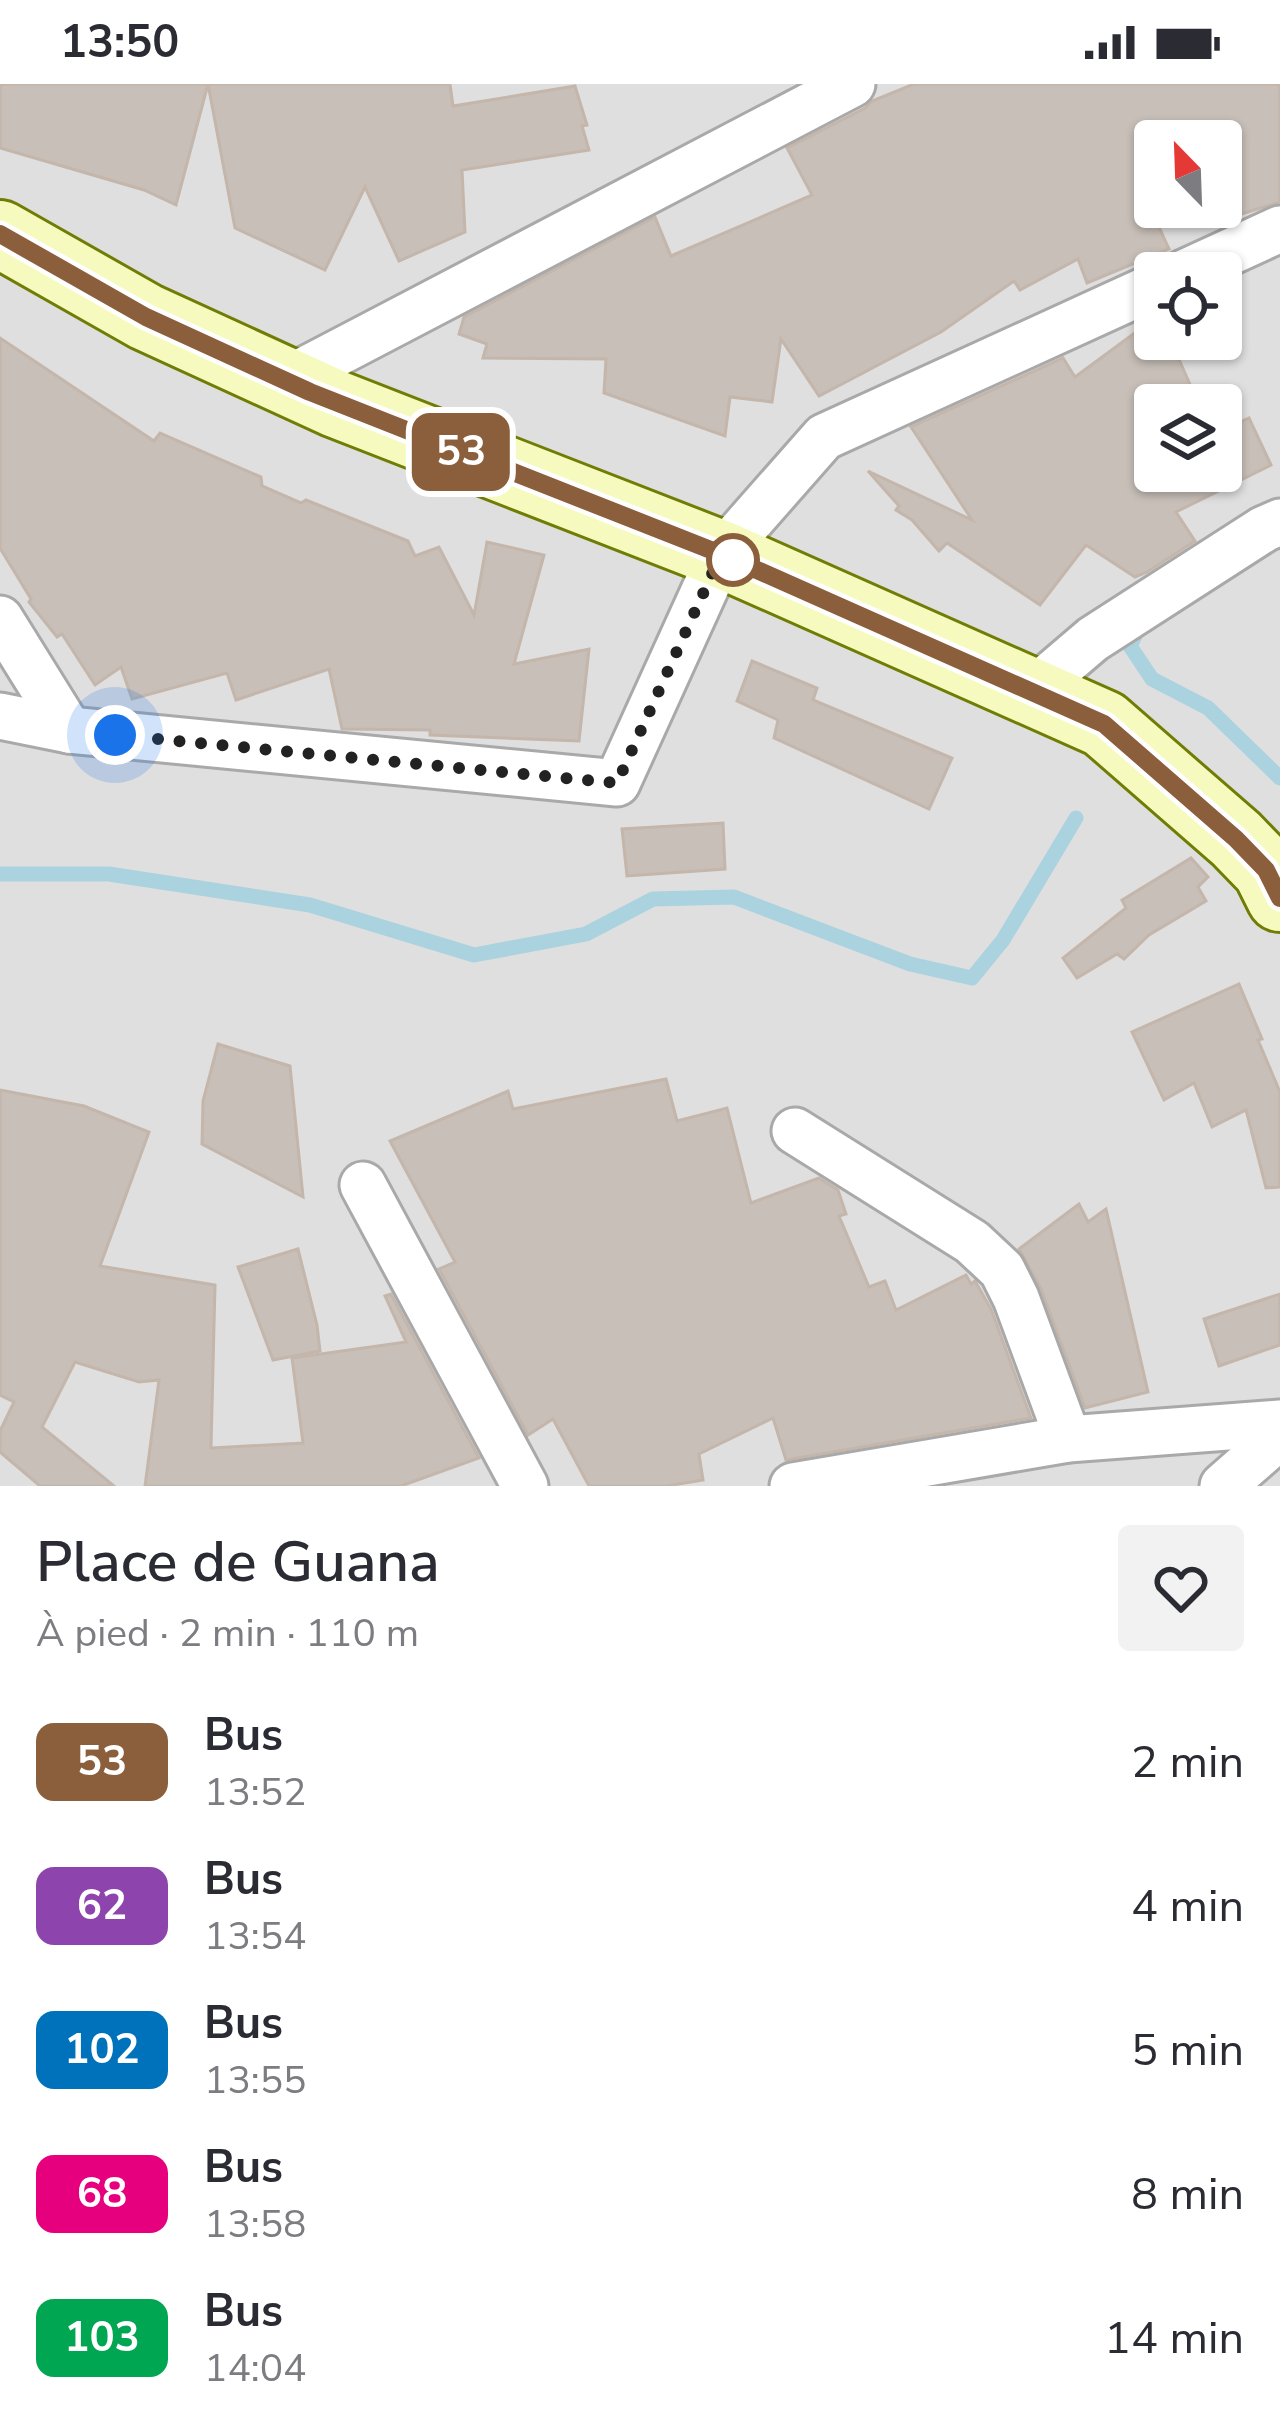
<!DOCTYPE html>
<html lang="fr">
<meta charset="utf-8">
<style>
:root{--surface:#fff;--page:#f2f2f3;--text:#2b2b33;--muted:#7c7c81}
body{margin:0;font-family:"Nunito Sans",sans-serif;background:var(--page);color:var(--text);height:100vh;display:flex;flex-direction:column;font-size:45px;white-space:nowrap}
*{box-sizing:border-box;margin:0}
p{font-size:39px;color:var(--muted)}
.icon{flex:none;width:66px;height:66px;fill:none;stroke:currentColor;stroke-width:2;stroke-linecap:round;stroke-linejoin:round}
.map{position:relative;height:1402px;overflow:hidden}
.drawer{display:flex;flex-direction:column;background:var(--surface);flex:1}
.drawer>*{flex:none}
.badge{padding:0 24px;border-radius:18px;font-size:42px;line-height:78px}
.needle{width:78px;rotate:337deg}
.fabs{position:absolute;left:1134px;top:36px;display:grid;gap:24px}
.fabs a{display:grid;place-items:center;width:108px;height:108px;border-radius:12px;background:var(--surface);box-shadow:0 3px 9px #0004;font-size:60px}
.you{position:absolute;width:60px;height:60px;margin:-30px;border:9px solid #fff;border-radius:50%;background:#1a73e8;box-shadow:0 0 0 18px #1a73e833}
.map>.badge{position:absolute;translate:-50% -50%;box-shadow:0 0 0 6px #fff}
.round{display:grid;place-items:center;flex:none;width:126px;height:126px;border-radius:12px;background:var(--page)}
.overview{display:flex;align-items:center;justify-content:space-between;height:204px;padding:0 36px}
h1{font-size:57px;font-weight:600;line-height:90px}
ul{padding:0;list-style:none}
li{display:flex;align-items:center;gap:36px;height:144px;padding:0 36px}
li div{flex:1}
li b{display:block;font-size:45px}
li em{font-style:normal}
li .badge{min-width:132px;font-weight:700;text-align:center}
.status{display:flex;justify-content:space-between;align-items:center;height:84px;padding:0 60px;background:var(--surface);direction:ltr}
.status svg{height:33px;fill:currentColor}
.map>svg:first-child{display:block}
.residential{fill:#e0dfdf;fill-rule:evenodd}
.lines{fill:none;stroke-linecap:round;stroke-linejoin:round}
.stream{stroke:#aad3df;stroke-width:15}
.building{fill:#c7bfb8;stroke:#c4b6ab;stroke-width:3}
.street-casing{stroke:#a9a9a9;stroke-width:51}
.secondary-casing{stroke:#707d05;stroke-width:72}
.street{stroke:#fff;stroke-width:45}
.secondary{stroke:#f7fabf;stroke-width:66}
.line-casing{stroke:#fff;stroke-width:27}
.line{stroke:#8b5e3c;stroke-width:18}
.walk{stroke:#222;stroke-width:12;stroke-dasharray:0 21.6}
.stop-dot{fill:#fff;stroke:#8b5e3c;stroke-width:6}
</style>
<div class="status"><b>13:50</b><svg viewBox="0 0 49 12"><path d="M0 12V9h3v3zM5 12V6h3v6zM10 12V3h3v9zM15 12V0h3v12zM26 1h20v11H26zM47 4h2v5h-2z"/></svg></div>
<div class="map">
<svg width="1280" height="1402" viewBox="0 0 1280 1402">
<rect width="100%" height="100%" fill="#f2efe9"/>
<path class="residential" d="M0 0H1280V1402H0ZM1155 57H1221V123H1155ZM1155 189H1221V255H1155ZM1155 321H1221V387H1155Z"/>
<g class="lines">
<g class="stream">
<polyline points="1140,542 1130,562 1152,595 1208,624 1280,694"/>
<polyline points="0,790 109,790 310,821 474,871 586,850 653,815 734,813 910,880 972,894 1003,856 1076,734"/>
</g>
</g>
<g class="building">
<polygon points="0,0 450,0 453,22 575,2 587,41 582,42 589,66 462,86 465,148 399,177 365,103 325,186 235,144 208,0 176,121 144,106 0,64"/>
<polygon points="914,0 1280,0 1280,118 1235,132 1228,110 1221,112 1221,57 1155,57 1155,123 1179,123 1153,130 1169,165 1087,199 1078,175 1020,206 1014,197 941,248 819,312 781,255 772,318 730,313 725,352 604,309 606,275 483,274 487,260 459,250 464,233 655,133 671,172 812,111 787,64 865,24 872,17"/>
<polygon points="1155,234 1155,255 1170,255 1199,321 1155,321 1155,387 1221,387 1221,347 1249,334 1271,381 1176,428 1195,457 1147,488 1135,493 1086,461 1040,521 947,459 939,467 912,436 896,426 899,422 868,387 972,436 911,343 1063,274 1075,293"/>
<polygon points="0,254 154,357 160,349 261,393 262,402 301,419 306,416 408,457 415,472 439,463 474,531 487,458 544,471 514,580 589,565 579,657 430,651 430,646 342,645 329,585 236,616 227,589 132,615 121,583 95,601 62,550 57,553 29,518 31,515 0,464"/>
<polygon points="752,577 817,604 813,616 952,674 929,725 774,654 778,636 737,617"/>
<polygon points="723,739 725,785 627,792 622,745"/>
<polygon points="1191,774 1208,793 1198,803 1206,817 1149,851 1124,875 1117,870 1077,894 1063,874 1126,824 1122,816"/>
<polygon points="1239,900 1262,955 1258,956 1280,1008 1280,1103 1266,1104 1246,1026 1212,1043 1194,999 1164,1016 1132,948"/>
<polygon points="218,960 290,982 303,1113 202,1060 203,1017"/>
<polygon points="666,995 677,1037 727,1024 751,1119 819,1094 838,1106 846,1130 839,1132 869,1203 885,1197 896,1226 966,1191 971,1200 975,1197 991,1225 1031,1334 786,1376 773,1334 699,1370 703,1396 667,1402 589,1402 553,1335 528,1351 439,1185 455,1178 390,1057 508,1007 513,1025"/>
<polygon points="0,1006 84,1022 149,1048 100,1182 215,1201 211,1364 303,1359 292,1274 406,1258 385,1212 391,1210 479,1374 401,1402 145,1402 159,1296 139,1298 75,1278 42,1343 114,1402 40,1402 0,1368 0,1347 14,1318 0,1311"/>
<polygon points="1079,1120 1088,1138 1106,1125 1148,1308 1085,1324 1041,1205 1019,1165"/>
<polygon points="298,1165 317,1241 320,1267 273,1276 238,1183"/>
<polygon points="1280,1210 1280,1261 1219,1282 1204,1235"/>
</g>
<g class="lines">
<g class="street-casing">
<g id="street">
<polyline points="1184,189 1280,145"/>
<polyline points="284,297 852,0"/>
<polyline points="0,535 69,646"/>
<polyline points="1032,607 1093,555 1264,445 1280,438"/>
<polyline points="0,632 69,646 617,699 721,470 824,353 1155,202"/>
<polyline points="795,1047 972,1158 1002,1186 1016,1214 1068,1355"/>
<polyline points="363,1101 525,1402"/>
<polyline points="793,1402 1068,1355 1280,1339"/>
<polyline points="1223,1402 1280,1352"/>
</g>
</g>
<g class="secondary-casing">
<polyline id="secondary" points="0,150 146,233 336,320 721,470 1104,640 1236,755 1266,786 1280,814"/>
</g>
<use href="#street" class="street"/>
<use href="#secondary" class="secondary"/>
</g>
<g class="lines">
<g class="line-casing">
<polyline id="line" points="0,150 146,233 310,308 721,470 1104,640 1236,755 1266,786 1280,814"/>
</g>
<use href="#line" class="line"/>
<polyline class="walk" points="115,651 617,699 721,470 733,476"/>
</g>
<circle class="stop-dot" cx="733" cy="476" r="24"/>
</svg>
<div class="fabs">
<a><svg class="needle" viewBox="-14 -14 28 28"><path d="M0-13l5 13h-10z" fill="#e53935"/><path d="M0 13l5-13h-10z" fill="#7c7c81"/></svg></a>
<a><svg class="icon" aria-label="locate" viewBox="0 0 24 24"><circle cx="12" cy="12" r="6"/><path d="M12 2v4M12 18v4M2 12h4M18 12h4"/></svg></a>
<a><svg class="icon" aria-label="layers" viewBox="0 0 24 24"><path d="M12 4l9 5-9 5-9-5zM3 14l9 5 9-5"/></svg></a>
</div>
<div class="you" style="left:115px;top:651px"></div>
<b class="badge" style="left:461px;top:368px;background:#8b5e3c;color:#fff">53</b>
</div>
<section class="drawer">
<div class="overview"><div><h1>Place de Guana</h1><p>À pied · 2 min · 110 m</p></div><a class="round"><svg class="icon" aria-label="heart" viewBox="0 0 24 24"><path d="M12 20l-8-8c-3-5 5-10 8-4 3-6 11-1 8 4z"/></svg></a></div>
<ul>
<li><span class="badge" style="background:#8b5e3c;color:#fff">53</span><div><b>Bus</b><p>13:52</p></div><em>2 min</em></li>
<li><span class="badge" style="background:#8e44ad;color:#fff">62</span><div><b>Bus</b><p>13:54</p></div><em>4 min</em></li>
<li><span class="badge" style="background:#0072bc;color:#fff">102</span><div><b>Bus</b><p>13:55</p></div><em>5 min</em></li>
<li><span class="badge" style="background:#e6007e;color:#fff">68</span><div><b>Bus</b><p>13:58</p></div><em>8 min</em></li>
<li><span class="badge" style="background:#00a651;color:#fff">103</span><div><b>Bus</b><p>14:04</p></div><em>14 min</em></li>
</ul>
</section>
